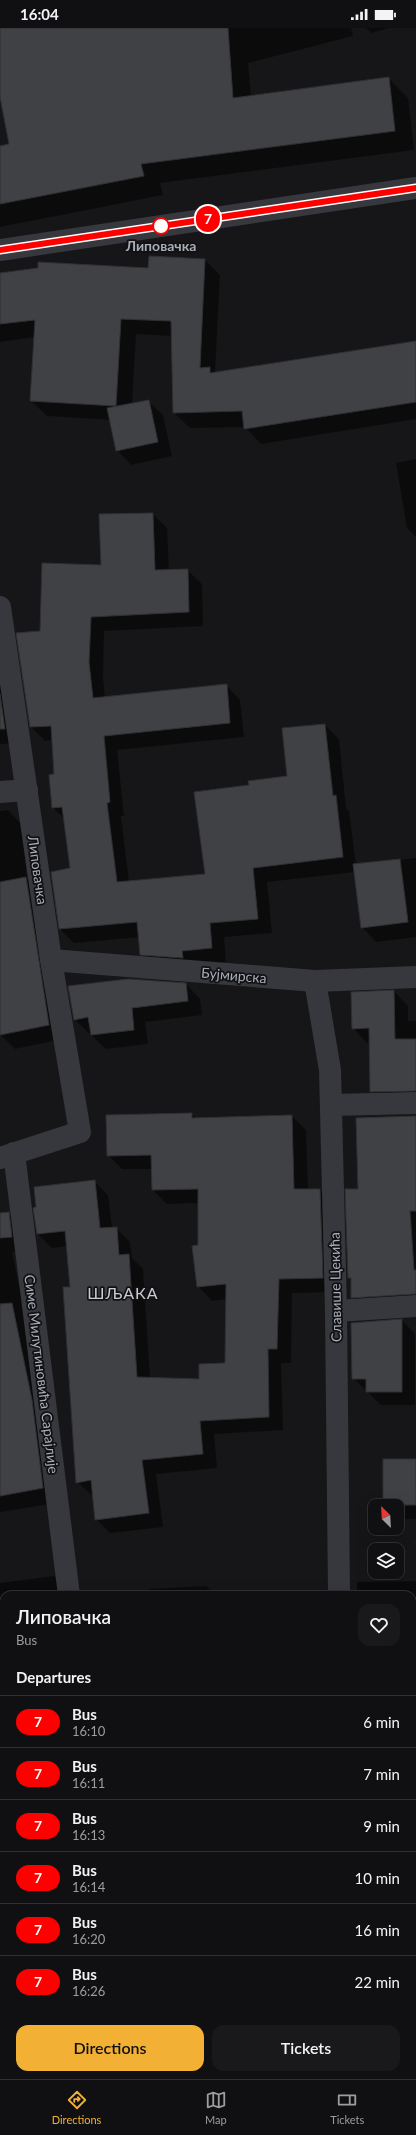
<!DOCTYPE html>
<meta charset="utf-8">
<style>
:root{--surface:#101012;--page:#19191b;--text:#f1f3f6;--muted:#9c9d9f;--line:#303032;--accent:#f2b134}
body{margin:0;font-family:Lato,sans-serif;background:var(--page);color:var(--text);height:100vh;display:flex;flex-direction:column;font-size:15px;white-space:nowrap}
*{box-sizing:border-box;margin:0}
p{font-size:13px;color:var(--muted)}
.icon{flex:none;width:22px;height:22px;fill:none;stroke:currentColor;stroke-width:2;stroke-linecap:round;stroke-linejoin:round}
.map{position:relative;flex:1;overflow:hidden}
.sheet{position:absolute;left:0px;top:1563px;width:416px;height:488px;display:flex;flex-direction:column;background:var(--surface);border-radius:12px 12px 0 0;box-shadow:0 4px 16px #0002,0 0 0 1px var(--line)}
.sheet>*{flex:none}
.badge{padding:0 8px;border-radius:13px;font-size:14px;line-height:26px}
.needle{width:26px;rotate:336deg}
.tools{position:absolute;left:368px;top:1471px;display:grid;gap:8px}
.tools a{display:grid;place-items:center;width:36px;height:36px;border-radius:8px;background:var(--surface);box-shadow:0 4px 16px #0002,0 0 0 1px var(--line);font-size:20px}
.map>.badge{position:absolute;translate:-50% -50%;box-shadow:0 0 0 2px #fff}
h2{padding:0 16px;font-size:15px;line-height:36px}
.round{display:grid;place-items:center;flex:none;width:42px;height:42px;border-radius:12px;background:var(--page)}
.overview{display:flex;align-items:center;justify-content:space-between;height:68px;padding:0 16px}
h1{font-size:19px;font-weight:600;line-height:30px}
.cta{display:flex;gap:8px;margin-top:auto;padding:8px 16px}
.cta a{flex:1;height:46px;border-radius:12px;background:var(--accent);color:#111;font-size:16px;font-weight:600;line-height:46px;text-align:center}
.cta a+a{background:var(--page);color:var(--text)}
ul{padding:0;list-style:none}
li{display:flex;align-items:center;gap:12px;height:52px;padding:0 16px;border-top:1px solid var(--line)}
li div{flex:1}
li b{display:block;font-size:15px}
li em{font-style:normal}
li .badge{min-width:44px;font-weight:700;text-align:center}
.status{display:flex;justify-content:space-between;align-items:center;height:28px;padding:0 20px;background:var(--surface);direction:ltr}
.status svg{height:11px;fill:currentColor}
.dock{display:flex;justify-content:space-around;align-items:center;height:56px;border-top:1px solid var(--line);background:var(--surface);font-size:11px;color:var(--muted)}
.dock a{display:grid;justify-items:center;gap:2px}
.dock .active{color:var(--accent)}
.map>svg:first-child{display:block}
.shadow{fill:#0007}
.building{fill:#404145;stroke:#303034}
.lines{fill:none;stroke-linecap:round;stroke-linejoin:round}
.path{stroke:#3d3f44;stroke-width:2.5;stroke-dasharray:2 3;stroke-linecap:butt}
.minor{stroke:#37383d;stroke-width:22}
.line-casing{stroke:#fff;stroke-width:9}
.line{stroke:#f00;stroke-width:6}
.stop-dot{fill:#fff;stroke:#f00;stroke-width:2}
.labels{text-anchor:middle;dominant-baseline:central;stroke-width:3.5;stroke-linejoin:round;paint-order:stroke}
.stop-label{font-size:14px;font-weight:bold;fill:#a8adb8;stroke:#111113}
.street-label{font-size:14px;fill:#a8adb8;stroke:#111113}
.quarter-label{font-size:16px;letter-spacing:1px;fill:#c9ccd4;stroke:#111113}
</style>
<div class="status"><b>16:04</b><svg viewBox="0 0 49 12"><path d="M0 12V9h3v3zM5 12V6h3v6zM10 12V3h3v9zM15 12V0h3v12zM26 1h20v11H26zM47 4h2v5h-2z"/></svg></div>
<div class="map">
<svg width="416" height="2051" viewBox="0 0 416 2051">
<rect width="100%" height="100%" fill="#161618"/>
<g class="shadow">
<polygon points="0,0 351,0 353,8 248,35 251,68 388,50 408,70 414,122 160,155 163,167 0,199 0,119 11,117 0,64"/>
<polygon points="366,0 389,0 371,5"/>
<polygon points="205,232 220,247 215,345 416,335 416,391 261,416 245,399 190,400 174,385 173,308 136,306 132,376 148,373 163,387 172,428 131,437 117,422 111,392 47,388 31,373 35,309 0,314 0,246 149,241"/>
<polygon points="416,431 416,509 407,500 396,435"/>
<polygon points="153,486 167,500 169,543 187,542 202,556 203,598 104,603 103,649 105,670 226,657 240,672 244,709 117,722 124,788 121,788 129,854 206,847 250,758 288,749 325,697 339,711 346,780 349,783 356,837 416,830 416,909 376,914 362,899 355,844 267,854 272,905 224,909 226,934 155,940 141,926 140,909 74,915 60,901 71,841 65,791 53,780 55,747 53,712 45,713 31,699 41,604"/>
<polygon points="0,617 18,715 0,716"/>
<polygon points="8,782 22,797 27,851 40,864 63,1011 15,1021 1,1007 0,1002 0,783"/>
<polygon points="186,956 200,971 202,987 145,994 148,1016 106,1021 75,992 69,959"/>
<polygon points="394,963 408,978 408,993 416,993 416,1077 385,1078 370,1063 370,1014 367,1015 353,1000"/>
<polygon points="192,1086 197,1091 292,1088 306,1102 308,1162 320,1162 334,1176 336,1264 292,1265 291,1335 281,1335 283,1402 214,1406 217,1440 156,1446 163,1499 110,1505 96,1491 93,1468 77,1454 71,1260 67,1218 52,1220 38,1206 94,1153 108,1167 112,1200 116,1200 130,1214 132,1230 143,1241 150,1350 200,1352 226,1336 227,1271 212,1273 198,1258 199,1175 167,1176 153,1162 153,1141 122,1141 108,1127"/>
<polygon points="416,1089 416,1280 367,1283 352,1269 352,1253 349,1249 359,1162"/>
<polygon points="8,1185 23,1199 26,1223 12,1224 46,1387 57,1475 0,1484 0,1186"/>
<polygon points="402,1292 415,1306 415,1377 381,1377 353,1350 352,1296"/>
<polygon points="416,1432 416,1491 399,1491 397,1489 397,1478 384,1476"/>
<polygon points="54,1548 67,1561 67,1567 4,1567 4,1679 0,1679 0,1555"/>
<polygon points="416,1553 416,1598 412,1598 412,1567 357,1567 357,1554"/>
<polygon points="206,1558 215,1567 149,1567 149,1561"/>
<rect x="412" y="1649" width="4" height="73"/>
<polygon points="0,1792 4,1796 4,1986 0,1986"/>
</g>
<g class="building">
<polygon points="0,0 228,0 233,70 389,49 395,103 141,136 144,148 0,176 0,118 9,116 0,69"/>
<polygon points="149,228 205,231 200,340 210,339 210,345 416,313 416,374 244,401 242,383 173,385 171,293 121,291 116,378 30,373 35,292 0,296 0,245 38,240 38,234 148,240"/>
<polygon points="149,372 158,414 116,423 107,380"/>
<polygon points="153,485 155,542 188,541 189,584 91,589 89,634 93,670 227,656 230,695 104,708 110,774 107,775 117,854 205,846 194,764 249,757 248,753 287,748 282,700 325,696 333,768 336,767 343,829 253,840 258,891 210,895 212,920 182,923 183,930 140,927 137,894 59,901 51,844 70,840 62,779 52,780 49,747 54,746 51,698 30,699 16,605 40,603 42,535 101,537 99,486"/>
<polygon points="0,666 5,701 0,701"/>
<polygon points="400,831 408,894 361,900 353,836"/>
<polygon points="26,849 49,997 0,1007 0,854"/>
<polygon points="128,951 186,955 188,973 132,980 134,1002 91,1007 88,989 74,992 68,958"/>
<polygon points="394,962 395,1011 416,1011 416,1063 370,1064 369,1000 352,1001 351,964"/>
<polygon points="192,1085 192,1090 292,1087 294,1161 320,1161 323,1250 279,1251 277,1321 268,1321 269,1389 200,1393 203,1426 142,1432 149,1485 95,1492 91,1452 76,1455 63,1259 70,1259 65,1203 37,1206 33,1180 36,1179 34,1159 95,1152 100,1200 117,1199 119,1227 129,1226 137,1349 199,1351 199,1336 225,1335 226,1256 197,1259 192,1218 198,1217 198,1161 152,1162 151,1127 107,1128 106,1087"/>
<polygon points="416,1088 416,1183 410,1183 414,1242 416,1242 416,1266 351,1270 351,1250 348,1250 345,1161 358,1161 356,1090"/>
<polygon points="9,1184 12,1209 0,1210 0,1185"/>
<polygon points="12,1275 32,1372 43,1460 0,1468 0,1276"/>
<polygon points="402,1291 402,1364 366,1364 366,1351 352,1351 351,1295"/>
<rect x="383" y="1431" width="33" height="46"/>
</g>
<g class="lines">
<polyline class="path" points="412,1894 416,1898"/>
<g class="minor">
<polyline points="0,222 416,160"/>
<polyline points="0,579 51,932 80,1104 0,1130"/>
<polyline points="0,764 27,762"/>
<polyline points="51,932 315,953 416,949"/>
<polyline points="315,953 330,1042 336,1283 339,1567"/>
<polyline points="331,1077 416,1075"/>
<polyline points="14,1125 69,1567"/>
<polyline points="336,1283 416,1278"/>
<polyline points="412,1617 416,1617"/>
<polyline points="0,1753 4,1753"/>
<polyline points="412,1951 416,1952"/>
</g>
</g>
<g class="lines">
<g class="line-casing">
<polyline id="line" points="0,222 416,160"/>
</g>
<use href="#line" class="line"/>
</g>
<circle class="stop-dot" cx="161" cy="198" r="8"/>
<g class="labels">
<g class="stop-label">
<text x="161" y="217">Липовачка</text>
</g>
<g class="street-label">
<text transform="translate(38 842) rotate(82)">Липовачка</text>
<text transform="translate(234 947) rotate(5)">Бујмирска</text>
<text transform="translate(335 1259) rotate(-91)">Славише Цекића</text>
<text transform="translate(42 1346) rotate(83)">Симе Милутиновића Сарајлије</text>
</g>
<g class="quarter-label">
<text x="123" y="1264">ШЉАКА</text>
</g>
</g>
</svg>
<div class="tools">
<a><svg class="needle" viewBox="-14 -14 28 28"><path d="M0-13l5 13h-10z" fill="#e53935"/><path d="M0 13l5-13h-10z" fill="#9c9d9f"/></svg></a>
<a><svg class="icon" aria-label="layers" viewBox="0 0 24 24"><path d="M12 4l9 5-9 5-9-5zM3 14l9 5 9-5"/></svg></a>
</div>
<b class="badge" style="left:208px;top:191px;background:#f00;color:#fff">7</b>
<section class="sheet">
<div class="overview"><div><h1>Липовачка</h1><p>Bus</p></div><a class="round"><svg class="icon" aria-label="heart" viewBox="0 0 24 24"><path d="M12 20l-8-8c-3-5 5-10 8-4 3-6 11-1 8 4z"/></svg></a></div>
<h2>Departures</h2>
<ul>
<li><span class="badge" style="background:#f00;color:#fff">7</span><div><b>Bus</b><p>16:10</p></div><em>6 min</em></li>
<li><span class="badge" style="background:#f00;color:#fff">7</span><div><b>Bus</b><p>16:11</p></div><em>7 min</em></li>
<li><span class="badge" style="background:#f00;color:#fff">7</span><div><b>Bus</b><p>16:13</p></div><em>9 min</em></li>
<li><span class="badge" style="background:#f00;color:#fff">7</span><div><b>Bus</b><p>16:14</p></div><em>10 min</em></li>
<li><span class="badge" style="background:#f00;color:#fff">7</span><div><b>Bus</b><p>16:20</p></div><em>16 min</em></li>
<li><span class="badge" style="background:#f00;color:#fff">7</span><div><b>Bus</b><p>16:26</p></div><em>22 min</em></li>
</ul>
<div class="cta"><a>Directions</a><a>Tickets</a></div>
</section>
</div>
<nav class="dock">
<a class="active"><svg class="icon" aria-label="directions" viewBox="0 0 24 24"><path d="M12 3l9 9-9 9-9-9zM9 14v-3h6M13 9l2 2-2 2"/></svg>Directions</a>
<a><svg class="icon" aria-label="map" viewBox="0 0 24 24"><path d="M3 6l6-2 6 2 6-2v14l-6 2-6-2-6 2zM9 4v14M15 6v14"/></svg>Map</a>
<a><svg class="icon" aria-label="tickets" viewBox="0 0 24 24"><path d="M3 7h18v10H3zM15 7v10"/></svg>Tickets</a>
</nav>
